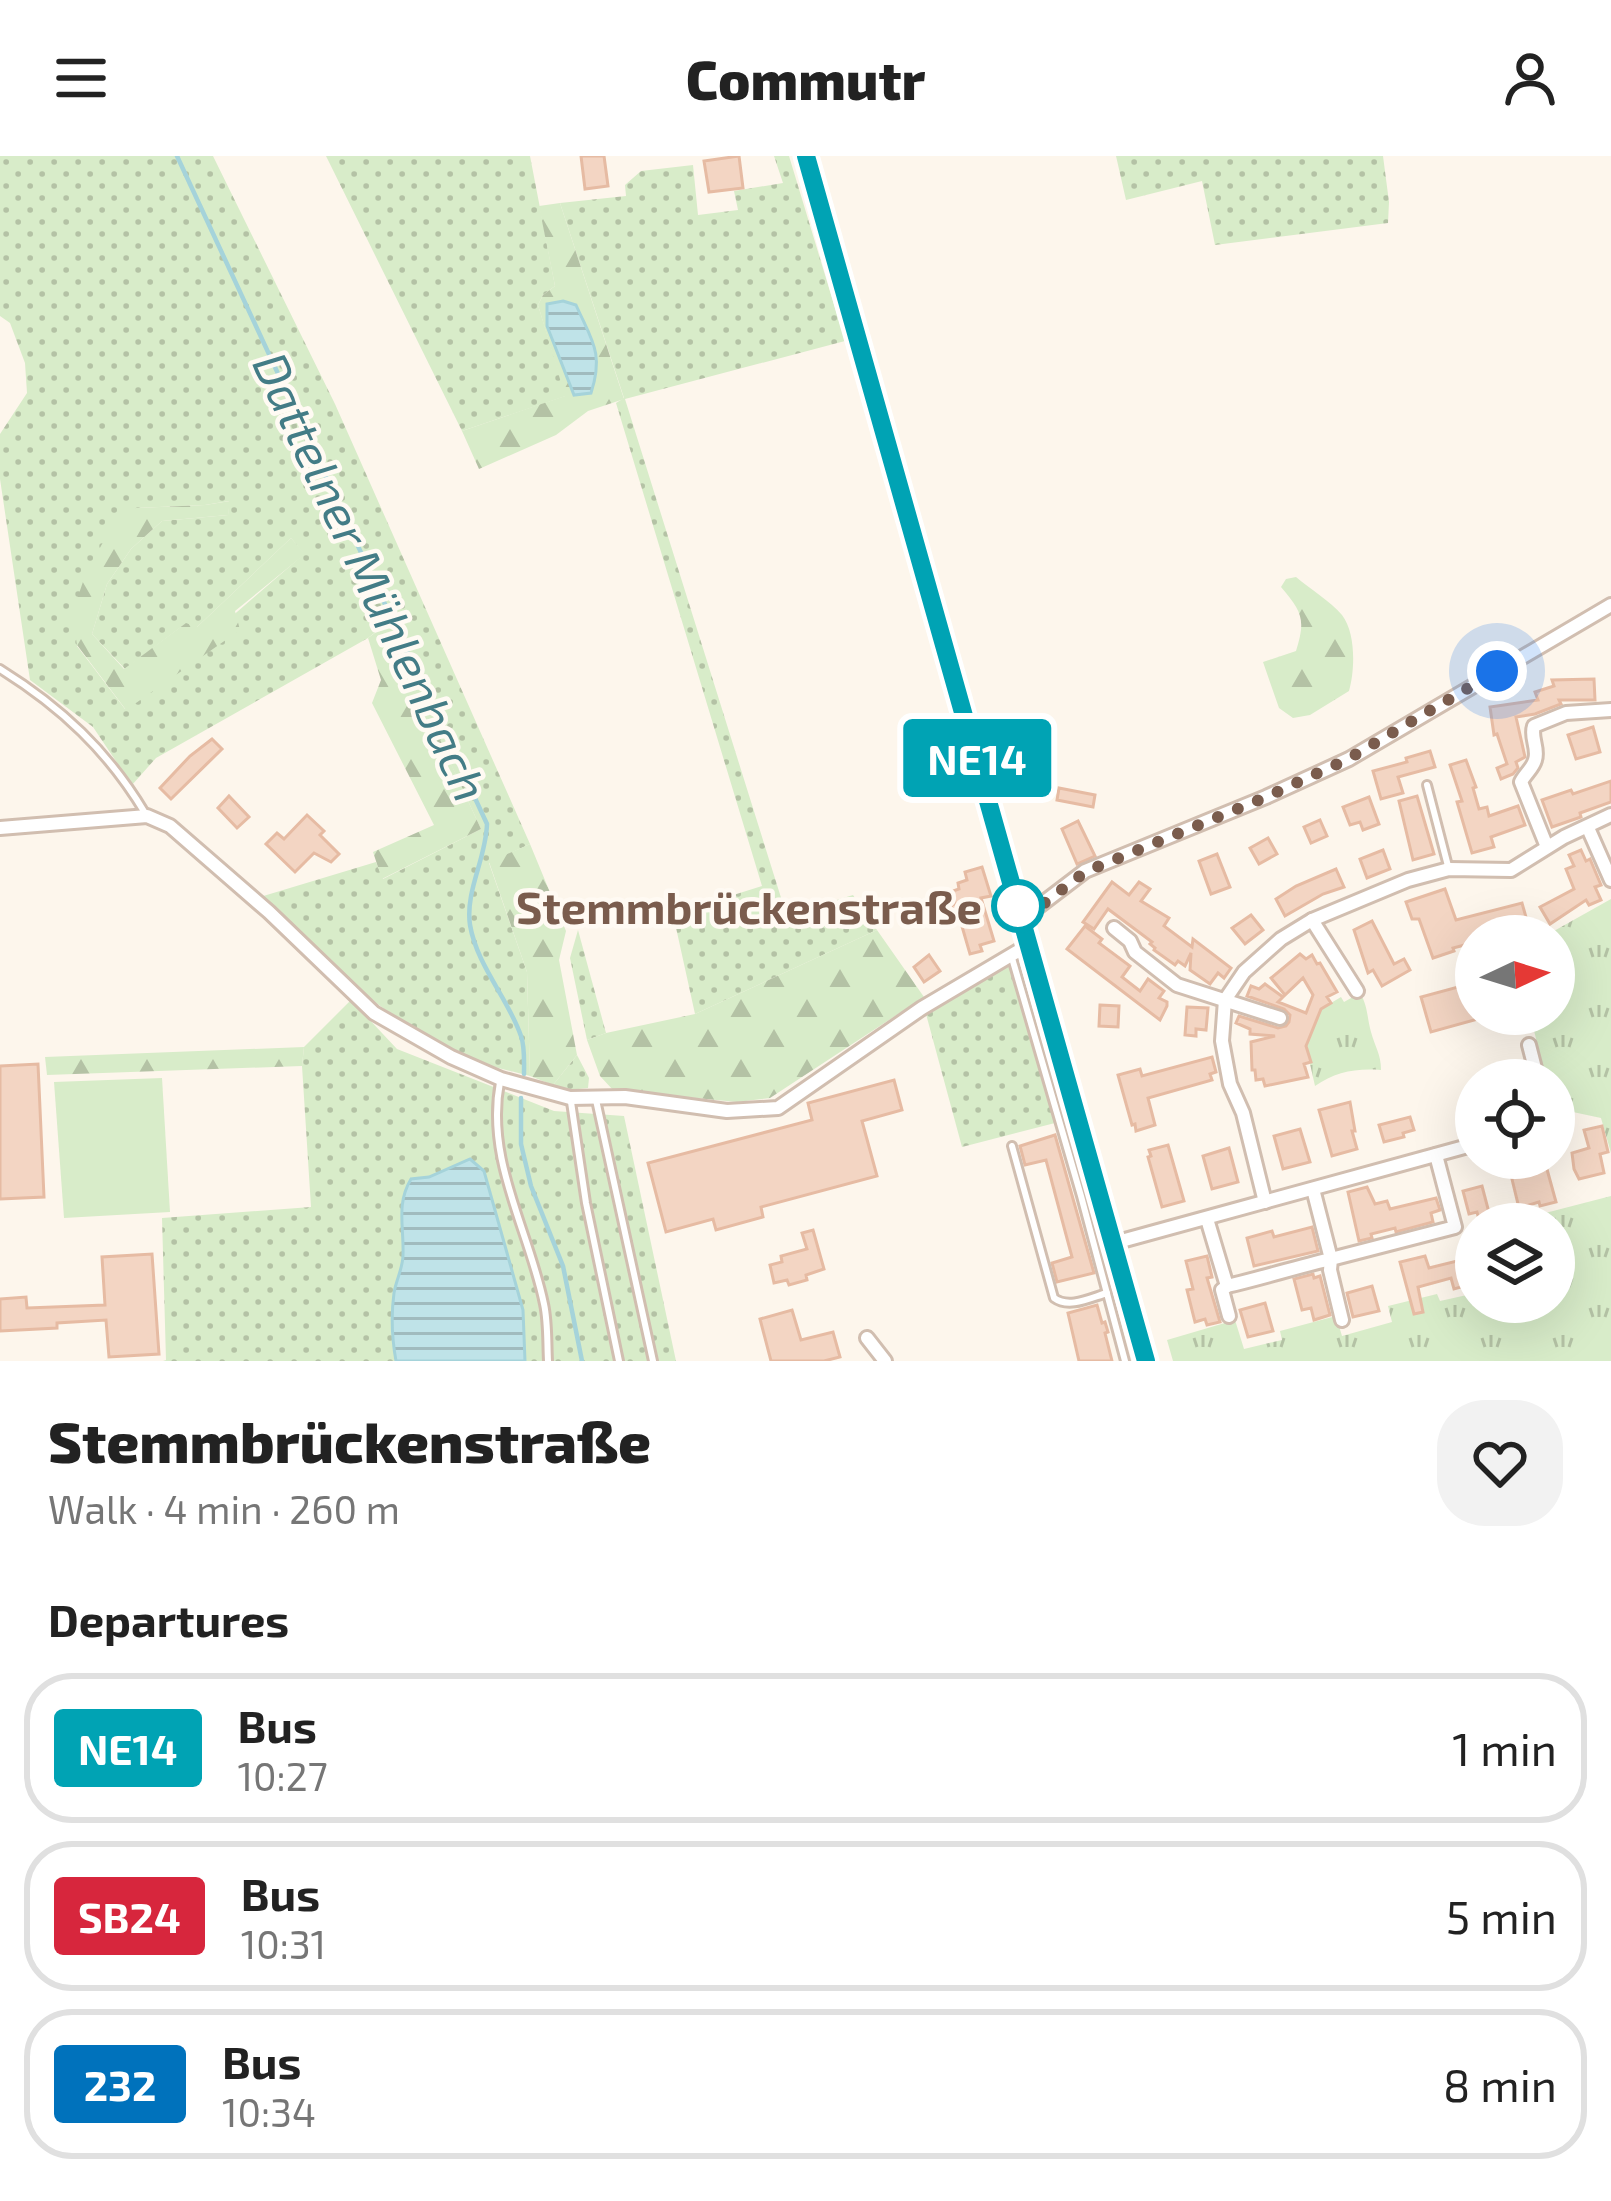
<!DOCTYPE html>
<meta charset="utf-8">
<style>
:root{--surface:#fff;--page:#f2f2f2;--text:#222;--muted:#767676;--line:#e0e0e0}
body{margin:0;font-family:"Exo 2",sans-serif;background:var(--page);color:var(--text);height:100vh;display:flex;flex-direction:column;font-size:45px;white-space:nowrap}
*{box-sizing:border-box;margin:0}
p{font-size:39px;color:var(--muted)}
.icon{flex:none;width:66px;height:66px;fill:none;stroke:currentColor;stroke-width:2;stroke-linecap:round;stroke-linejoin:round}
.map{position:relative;height:1205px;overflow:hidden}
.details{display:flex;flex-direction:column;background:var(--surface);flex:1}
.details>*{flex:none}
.badge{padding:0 24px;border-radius:9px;font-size:42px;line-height:78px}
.needle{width:78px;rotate:86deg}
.fabs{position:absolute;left:1455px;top:759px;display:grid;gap:24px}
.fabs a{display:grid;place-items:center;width:120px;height:120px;border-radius:50%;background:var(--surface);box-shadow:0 12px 48px #0002;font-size:60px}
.you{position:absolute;width:60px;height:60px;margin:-30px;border:9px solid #fff;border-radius:50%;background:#1a73e8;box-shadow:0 0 0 18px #1a73e833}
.map>.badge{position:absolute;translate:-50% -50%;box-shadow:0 0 0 6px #fff}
h2{padding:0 48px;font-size:45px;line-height:108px}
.round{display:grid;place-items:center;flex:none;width:126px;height:126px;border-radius:48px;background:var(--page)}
.overview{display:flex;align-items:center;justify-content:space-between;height:204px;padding:0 48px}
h1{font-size:57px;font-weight:800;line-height:90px}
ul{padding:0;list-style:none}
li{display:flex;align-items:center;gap:36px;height:150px;margin:0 24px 18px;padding:0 24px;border:6px solid var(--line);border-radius:48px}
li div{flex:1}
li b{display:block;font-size:45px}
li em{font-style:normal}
li .badge{min-width:132px;font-weight:700;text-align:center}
header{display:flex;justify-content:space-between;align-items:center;height:156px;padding:0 48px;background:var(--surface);font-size:54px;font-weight:800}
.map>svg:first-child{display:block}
.grass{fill:url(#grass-dots);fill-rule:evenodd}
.forest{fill:url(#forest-firs)}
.park{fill:url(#park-tufts)}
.pitch{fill:#d8ecc9}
.water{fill:url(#water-rules);stroke:#a5d3da;stroke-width:3}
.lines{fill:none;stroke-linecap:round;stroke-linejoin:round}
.stream{stroke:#a5d3da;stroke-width:4.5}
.building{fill:#f3d5c3;stroke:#e6bba3;stroke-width:3}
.service-casing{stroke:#d1beb0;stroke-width:12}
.minor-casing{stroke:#d1beb0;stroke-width:18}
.primary-casing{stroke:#dad1cd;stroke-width:24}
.service{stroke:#fff;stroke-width:6}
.minor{stroke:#fff;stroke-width:12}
.primary{stroke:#fbd9a5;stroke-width:18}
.line-casing{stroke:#fff;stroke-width:27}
.line{stroke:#00a3b4;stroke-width:18}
.walk{stroke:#7a5c4d;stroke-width:12;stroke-dasharray:0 21.6}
.stop-dot{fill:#fff;stroke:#00a3b4;stroke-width:6}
.labels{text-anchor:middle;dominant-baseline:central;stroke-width:9;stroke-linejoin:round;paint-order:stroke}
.stop-label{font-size:45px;font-weight:bold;fill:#7a5c4d;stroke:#fffaf3;text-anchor:end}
.water-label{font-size:48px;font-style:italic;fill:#437c86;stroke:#fffaf3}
</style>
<header><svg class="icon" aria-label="menu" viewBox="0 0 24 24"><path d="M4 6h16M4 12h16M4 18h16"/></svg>Commutr<svg class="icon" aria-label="person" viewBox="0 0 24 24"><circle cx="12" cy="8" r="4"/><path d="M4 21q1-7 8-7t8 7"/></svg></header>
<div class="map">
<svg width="1611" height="1205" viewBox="0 0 1611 1205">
<defs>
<pattern id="grass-dots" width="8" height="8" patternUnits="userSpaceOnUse" patternTransform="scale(3)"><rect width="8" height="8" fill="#d8ecc9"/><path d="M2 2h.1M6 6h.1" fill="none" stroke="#b4c2a5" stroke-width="1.8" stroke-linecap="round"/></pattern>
<pattern id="forest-firs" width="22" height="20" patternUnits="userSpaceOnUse" patternTransform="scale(3)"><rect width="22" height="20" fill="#d8ecc9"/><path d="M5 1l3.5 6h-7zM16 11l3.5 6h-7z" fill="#b4c2a5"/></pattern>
<pattern id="park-tufts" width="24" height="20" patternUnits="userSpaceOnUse" patternTransform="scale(3)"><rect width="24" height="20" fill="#d8ecc9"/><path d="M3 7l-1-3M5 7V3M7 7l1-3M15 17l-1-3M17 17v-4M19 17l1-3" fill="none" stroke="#b4c2a5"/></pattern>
<pattern id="water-rules" width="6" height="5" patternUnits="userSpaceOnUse" patternTransform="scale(3)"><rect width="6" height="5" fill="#bfe3e8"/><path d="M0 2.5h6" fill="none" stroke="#a0bbbe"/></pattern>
</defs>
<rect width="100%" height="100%" fill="#fdf6ec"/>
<g class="grass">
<path d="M0 0H213L335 248 530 688 489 707 527 816 530 920C513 915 493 912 476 905 389 872 326 803 260 741L376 706 383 723 481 673 386 468 368 482 156 602 132 629 93 571 30 524 0 323V278L27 237 25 207 10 167 0 160ZM229 345 228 359 162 365 131 393 107 428 92 478 125 513 185 468 196 472 291 382 304 398 125 553 77 490 136 352 205 349Z"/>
<polygon points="326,0 530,0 555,130 543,139 538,149 566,240 462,275"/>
<polygon points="774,0 789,0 845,185 625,243 783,748 791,758 853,739 877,774 695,858 673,758 762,730 616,247 624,242 560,47 626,40 625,29 641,15 693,9 698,59 738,54 734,35 783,27"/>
<polygon points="1116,0 1383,0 1389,46 1388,67 1215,89 1202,25 1126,44"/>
<polygon points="578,774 606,877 587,884 570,802"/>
<polygon points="1010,809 1055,967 962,991 926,858"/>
<polygon points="351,844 397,893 554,955 624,960 676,1205 163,1205 166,1204 162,1062 311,1051 302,910 304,891"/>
<polygon points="577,899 589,922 588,932 569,934 553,929"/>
</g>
<g class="forest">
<polygon points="560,47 624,243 588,255 556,279 479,313 462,275 565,240 538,149 543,139 555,130 539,50"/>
<polygon points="230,345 228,359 162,365 131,393 107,428 92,478 124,513 186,467 197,471 291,382 305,398 235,455 240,474 126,554 77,489 72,458 86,417 112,370 136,352 205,349"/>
<path d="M1296 421C1310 433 1330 445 1342 459 1356 477 1355 514 1349 535L1310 559 1293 562 1279 552 1263 506 1296 495C1306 463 1302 456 1281 431L1286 423Z"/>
<polygon points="387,468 481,673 382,723 373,696 434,669 372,547 381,524 368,482"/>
<polygon points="530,688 566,775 559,804 577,899 553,929 530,920 527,816 489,706"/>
<polygon points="877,774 924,841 770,942 737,946 613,934 600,920 587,884 606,877 695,858"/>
<polygon points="304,891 302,910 47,919 45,901"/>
</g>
<g class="park">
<polygon points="1611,743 1611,997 1601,962 1554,952 1554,924 1546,924 1530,858 1554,858 1554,780 1545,780"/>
<path d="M1360 837C1368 850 1367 862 1371 876 1375 891 1381 898 1381 914 1356 912 1335 916 1315 930L1306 890 1321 853 1341 841 1344 846Z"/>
<polygon points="1611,1040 1611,1205 1173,1205 1167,1184 1235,1164 1244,1193 1282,1184 1280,1175 1336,1160 1342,1180 1392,1166 1388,1150 1437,1138 1440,1145 1476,1137 1476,1146 1554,1146 1554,1068 1503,1068"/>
</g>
<polygon class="pitch" points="162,922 170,1056 64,1062 54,926"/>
<g class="water">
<path d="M563 145 576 149C592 185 604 197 591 237L574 239 547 170V148Z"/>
<path d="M470 1003 484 1015 523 1154 525 1205H396C392 1183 391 1159 394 1137 396 1124 403 1112 403 1099 404 1070 396 1048 411 1023L429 1021Z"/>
</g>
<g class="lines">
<g class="stream">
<path d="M177 0 487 668C486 703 465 735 470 769 477 810 508 842 521 880 525 891 524 906 524 918"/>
<polyline points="521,942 521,988 531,1030 563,1110 582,1205"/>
</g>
</g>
<g class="building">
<polygon points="581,0 604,0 608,30 585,33"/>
<polygon points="739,0 743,32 709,36 704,5"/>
<polygon points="1594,523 1595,544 1559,544 1561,548 1535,558 1516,561 1525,601 1516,606 1518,612 1513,618 1501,623 1497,612 1507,608 1497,578 1494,579 1490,551 1538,544 1535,536 1554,530 1552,524"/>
<polygon points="1593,571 1600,596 1576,603 1568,579"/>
<polygon points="212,583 222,593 171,643 160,632 190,600"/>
<polygon points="1430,595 1435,611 1398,621 1403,637 1381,643 1373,615 1407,606 1406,602"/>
<polygon points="1466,604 1476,631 1473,632 1479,653 1487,651 1489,660 1518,650 1525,669 1491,681 1494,691 1472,697 1457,646 1462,645 1450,609"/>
<polygon points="1611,625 1611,646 1580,657 1581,661 1552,671 1542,644 1571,634 1573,638"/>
<polygon points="1059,632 1095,639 1093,651 1057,644"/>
<polygon points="229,640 249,661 237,672 218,652"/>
<polygon points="1417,640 1434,698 1413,704 1399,645"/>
<polygon points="1369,641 1379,668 1363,674 1360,666 1350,669 1343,651"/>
<polygon points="307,659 324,675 320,679 339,698 331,706 314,697 295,716 266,688 277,677 284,683"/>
<polygon points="1320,664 1327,680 1311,687 1304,671"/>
<polygon points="1078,665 1095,700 1077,708 1062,673"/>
<polygon points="1268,682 1277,698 1259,708 1250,692"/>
<polygon points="1383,694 1390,713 1367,722 1360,703"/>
<polygon points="1581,694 1586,705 1590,703 1601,729 1595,731 1601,744 1589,749 1586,744 1550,768 1540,751 1574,733 1566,713 1574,710 1569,699"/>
<polygon points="1217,698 1230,731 1211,738 1199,705"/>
<polygon points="982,711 991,740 981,742 994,785 980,789 982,795 970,798 959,760 955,762 951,749 955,748 953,735 959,733 958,727 967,724 965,716"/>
<polygon points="1336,713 1344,731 1323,738 1285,760 1276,743 1296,730"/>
<polygon points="1112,726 1129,739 1139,726 1150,733 1141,745 1169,762 1164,770 1192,791 1193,783 1231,812 1224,822 1218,817 1210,828 1190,814 1191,797 1185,810 1178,805 1175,809 1154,794 1155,792 1150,788 1152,786 1108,753 1094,773 1083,766"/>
<polygon points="1445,733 1456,764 1522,747 1529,772 1501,780 1476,780 1476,786 1453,792 1454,795 1433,802 1419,763 1412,763 1406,746"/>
<polygon points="1251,759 1263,774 1245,788 1232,772"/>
<polygon points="1372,765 1394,808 1404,803 1410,814 1382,830 1373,814 1368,817 1354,774"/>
<polygon points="1085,770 1102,783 1099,787 1130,810 1122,821 1140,835 1148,823 1164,835 1159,842 1167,846 1167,850 1160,864 1067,793"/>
<polygon points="1300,798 1306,803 1312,799 1317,808 1320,807 1337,836 1327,841 1331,847 1321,853 1306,890 1311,906 1304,908 1308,921 1265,930 1263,923 1256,924 1255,914 1252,914 1251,886 1275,880 1250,878 1250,873 1236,867 1239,860 1278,872 1286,870 1289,866 1290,859 1284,853 1247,840 1251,830 1259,833 1265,828 1283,841 1278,846 1306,857 1313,839 1303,822 1285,839 1271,822"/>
<polygon points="929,799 940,815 924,826 914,811"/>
<polygon points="1469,828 1478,863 1431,876 1421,841"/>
<polygon points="1100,849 1119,850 1118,871 1099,870"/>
<polygon points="1187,851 1208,852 1206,874 1196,873 1196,880 1185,879"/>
<polygon points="1212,901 1216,916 1210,918 1212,924 1148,942 1155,969 1136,975 1135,968 1132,969 1118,919 1140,913 1142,920"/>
<polygon points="38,908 44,1041 0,1043 0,910"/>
<polygon points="894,924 902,954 862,965 877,1020 761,1051 763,1061 716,1074 713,1063 666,1076 648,1007 812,964 808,947"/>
<polygon points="1350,946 1355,975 1352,975 1357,993 1332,1000 1319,954"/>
<polygon points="1410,961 1414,974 1403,977 1404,981 1384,986 1379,969"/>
<polygon points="1602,970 1608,996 1600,998 1604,1017 1579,1023 1574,1013 1572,997 1589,992 1584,974"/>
<polygon points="1300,973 1310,1006 1283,1013 1274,980"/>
<polygon points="1055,979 1094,1117 1057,1126 1052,1107 1072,1101 1050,1019 1046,1004 1025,1009 1020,990"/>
<polygon points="1168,989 1184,1045 1162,1051 1148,1001 1151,1000 1149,994"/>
<polygon points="1229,992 1238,1026 1212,1033 1203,1000"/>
<polygon points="1545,1006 1556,1046 1540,1050 1539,1046 1519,1052 1511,1019"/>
<polygon points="1482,1030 1492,1068 1480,1068 1477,1056 1469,1058 1463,1035"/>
<polygon points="1367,1031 1375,1048 1387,1045 1390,1053 1436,1042 1440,1054 1431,1057 1433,1066 1396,1076 1395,1072 1371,1078 1372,1082 1359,1085 1348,1036"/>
<polygon points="1312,1071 1318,1095 1254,1110 1247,1082 1272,1075 1274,1081"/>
<polygon points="813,1074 824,1113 806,1119 807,1124 789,1129 787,1124 774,1127 770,1109 782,1106 781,1100 807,1093 802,1077"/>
<polygon points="152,1098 159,1198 109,1201 106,1164 57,1167 57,1172 0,1175 0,1143 26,1141 27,1152 105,1149 102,1101"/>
<polygon points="1207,1100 1212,1121 1207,1122 1220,1166 1207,1169 1205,1163 1195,1166 1187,1134 1193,1133 1186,1105"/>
<polygon points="1425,1100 1429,1112 1473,1101 1476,1127 1454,1133 1451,1122 1418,1131 1423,1156 1414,1158 1400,1106"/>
<polygon points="1313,1118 1314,1122 1320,1120 1330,1159 1314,1164 1311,1152 1302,1154 1294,1123"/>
<polygon points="1372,1130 1379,1155 1353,1161 1347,1137"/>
<polygon points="1265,1147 1273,1175 1248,1181 1240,1154"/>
<polygon points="1097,1149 1102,1167 1105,1166 1108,1176 1105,1177 1112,1205 1079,1205 1068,1157"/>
<polygon points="792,1154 801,1184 833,1176 840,1201 824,1205 771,1205 760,1163"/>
</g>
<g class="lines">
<g class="service-casing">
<g id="service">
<path d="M0 513C61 551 108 595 145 657"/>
<polyline points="1427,629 1448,710"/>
<polyline points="1012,802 1081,1040 1125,1205"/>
<path d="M500 926C485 1004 529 1074 544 1148 548 1166 547 1187 548 1205"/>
<polyline points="596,944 653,1205"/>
<polyline points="571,946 586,1047 619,1205"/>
<path d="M1012 990 1054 1142C1069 1153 1090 1142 1107 1137"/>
</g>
</g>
<g class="minor-casing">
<g id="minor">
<polyline points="0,672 147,660 170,670 269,756 374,857 451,901 501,923 570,942 625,941 727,955 778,952 922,852 1030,788"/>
<polyline points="1588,672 1611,724"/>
<path d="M1547 691 1521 626C1525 618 1533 612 1535 604 1539 592 1530 582 1534 570L1566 557 1611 554"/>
<polyline points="1022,763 1085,715 1266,641 1349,603 1611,449"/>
<polyline points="1312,764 1357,835"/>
<polyline points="1114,772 1130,785 1135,796 1177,829 1280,862"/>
<polyline points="1529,889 1538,924"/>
<polyline points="1265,1046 1243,957 1230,928 1222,885 1225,844 1244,816 1281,783 1312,764 1408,724 1449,713 1511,714 1564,681 1611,659"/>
<path d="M1207 1063 1227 1130C1262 1122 1296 1111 1331 1103L1313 1033"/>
<polyline points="1114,1087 1468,990 1476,993"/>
<polyline points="1227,1130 1222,1134 1229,1160"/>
<polyline points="1342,1164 1330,1114 1331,1103 1455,1071 1436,999"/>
<polyline points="867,1182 885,1205"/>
</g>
</g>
<g class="primary-casing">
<polyline id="primary" points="806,0 1146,1205"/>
</g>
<use href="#service" class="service"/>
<use href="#minor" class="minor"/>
<use href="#primary" class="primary"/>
</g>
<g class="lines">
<g class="line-casing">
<polyline id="line" points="806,0 1146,1205"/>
</g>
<use href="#line" class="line"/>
<polyline class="walk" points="1018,750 1022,764 1085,716 1266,641 1348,603 1497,515"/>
</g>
<circle class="stop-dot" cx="1018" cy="750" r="24"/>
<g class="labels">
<g class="stop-label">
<text x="982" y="750">Stemmbrückenstraße</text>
</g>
<g class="water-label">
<text transform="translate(372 420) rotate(65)">Dattelner Mühlenbach</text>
</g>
</g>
</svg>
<div class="fabs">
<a><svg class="needle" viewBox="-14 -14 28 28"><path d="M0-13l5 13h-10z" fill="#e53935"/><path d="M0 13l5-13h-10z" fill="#767676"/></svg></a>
<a><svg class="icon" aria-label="locate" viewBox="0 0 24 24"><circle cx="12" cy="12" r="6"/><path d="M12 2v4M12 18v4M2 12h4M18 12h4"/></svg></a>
<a><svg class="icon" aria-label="layers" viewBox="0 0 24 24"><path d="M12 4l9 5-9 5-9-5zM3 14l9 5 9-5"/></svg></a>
</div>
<div class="you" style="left:1497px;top:515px"></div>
<b class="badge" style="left:977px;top:602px;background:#00a3b4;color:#fff">NE14</b>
</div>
<section class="details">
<div class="overview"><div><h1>Stemmbrückenstraße</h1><p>Walk · 4 min · 260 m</p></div><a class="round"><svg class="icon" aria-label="heart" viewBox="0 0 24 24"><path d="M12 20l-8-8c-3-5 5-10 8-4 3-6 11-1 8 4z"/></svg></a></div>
<h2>Departures</h2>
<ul>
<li><span class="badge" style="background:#00a3b4;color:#fff">NE14</span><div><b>Bus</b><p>10:27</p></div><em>1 min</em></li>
<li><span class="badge" style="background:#d7263d;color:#fff">SB24</span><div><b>Bus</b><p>10:31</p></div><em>5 min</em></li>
<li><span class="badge" style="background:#0072bc;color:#fff">232</span><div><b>Bus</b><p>10:34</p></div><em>8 min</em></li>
</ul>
</section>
